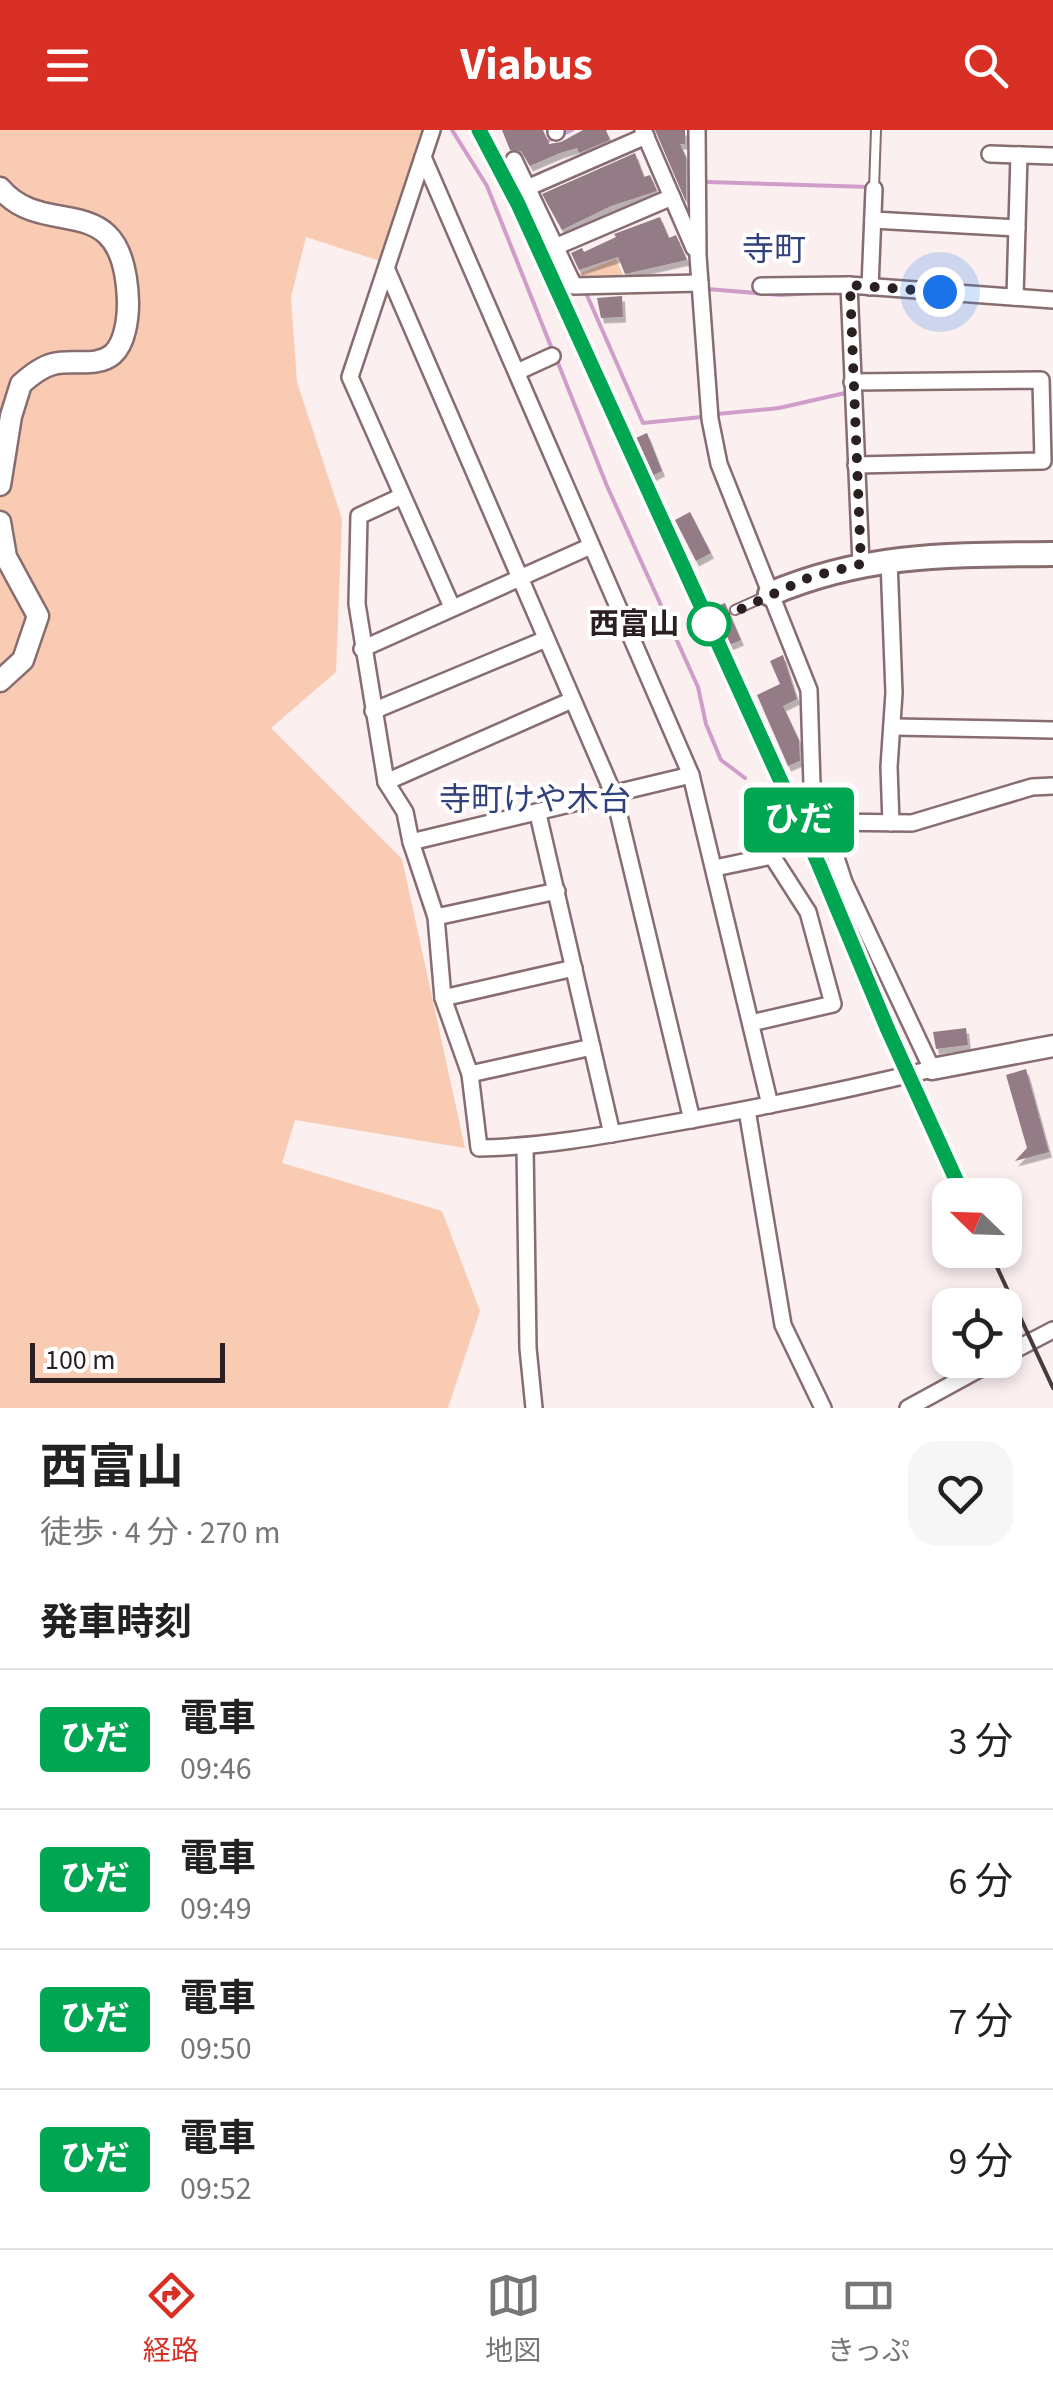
<!DOCTYPE html>
<html lang="ja">
<meta charset="utf-8">
<style>
:root{--surface:#fff;--page:#f6f6f6;--text:#222;--muted:#767676;--line:#e0e0e0;--accent:#d93025}
body{margin:0;font-family:"Source Sans 3","Noto Sans JP",sans-serif;background:var(--page);color:var(--text);height:100vh;display:flex;flex-direction:column;font-size:38px;white-space:nowrap}
*{box-sizing:border-box;margin:0}
p{font-size:32px;color:var(--muted)}
.icon{flex:none;width:55px;height:55px;fill:none;stroke:currentColor;stroke-width:2;stroke-linecap:round;stroke-linejoin:round}
.map{position:relative;height:1278px;overflow:hidden}
.sheet{display:flex;flex-direction:column;background:var(--surface);flex:1}
.sheet>*{flex:none}
.badge{padding:0 20px;border-radius:8px;font-size:35px;line-height:65px}
.needle{width:65px;rotate:293deg}
.tools{position:absolute;left:932px;top:1048px;display:grid;gap:20px}
.tools a{display:grid;place-items:center;width:90px;height:90px;border-radius:20px;background:var(--surface);box-shadow:0 5px 15px #0003;font-size:50px}
.scale{position:absolute;left:30px;bottom:25px;width:195px;box-sizing:border-box;padding-left:10px;border:5px solid #2b2021;border-top:0;font-size:28px;line-height:35px;white-space:nowrap;color:#2b2021;-webkit-text-stroke:8px #fff;paint-order:stroke}
.you{position:absolute;width:50px;height:50px;margin:-25px;border:8px solid #fff;border-radius:50%;background:#1a73e8;box-shadow:0 0 0 15px #1a73e833}
.map>.badge{position:absolute;translate:-50% -50%;box-shadow:0 0 0 5px #fff}
h2{padding:0 40px;font-size:38px;line-height:90px}
.round{display:grid;place-items:center;flex:none;width:105px;height:105px;border-radius:30px;background:var(--page)}
.head{display:flex;align-items:center;justify-content:space-between;height:170px;padding:0 40px}
h1{font-size:48px;font-weight:700;line-height:75px}
ul{padding:0;list-style:none}
li{display:flex;align-items:center;gap:30px;height:140px;padding:0 40px;border-top:2px solid var(--line)}
li div{flex:1}
li b{display:block;font-size:38px}
li em{font-style:normal}
li .badge{min-width:110px;font-weight:700;text-align:center}
header{display:flex;justify-content:space-between;align-items:center;height:130px;padding:0 40px;background:var(--accent);color:#fff;font-size:45px;font-weight:700}
.tabs{display:flex;justify-content:space-around;align-items:center;height:140px;border-top:2px solid var(--line);background:var(--surface);font-size:28px;color:var(--muted)}
.tabs a{display:grid;justify-items:center;gap:5px}
.tabs .active{color:var(--accent)}
.map>svg:first-child{display:block}
.green{fill:#f9cbb2}
.lines{fill:none;stroke-linecap:round;stroke-linejoin:round}
.stream{stroke:#d09dcb;stroke-width:4}
.building{fill:#937b86;filter:url(#shadow)}
.service-casing{stroke:#876d70;stroke-width:12}
.minor-casing{stroke:#876d70;stroke-width:20}
.tertiary-casing{stroke:#876d70;stroke-width:25}
.secondary-casing{stroke:#876d70;stroke-width:28}
.service{stroke:#fff;stroke-width:8}
.minor{stroke:#fff;stroke-width:15}
.tertiary{stroke:#fff;stroke-width:20}
.secondary{stroke:#fff;stroke-width:22}
.rail{stroke:#483d3e;stroke-width:4}
.line-casing{stroke:#fff;stroke-width:22}
.line{stroke:#00a651;stroke-width:15}
.walk{stroke:#2b2021;stroke-width:10;stroke-dasharray:0 18}
.stop-dot{fill:#fff;stroke:#00a651;stroke-width:5}
.labels{text-anchor:middle;dominant-baseline:central;stroke-width:8;stroke-linejoin:round;paint-order:stroke}
.stop-label{font-size:30px;font-weight:bold;fill:#2b2021;stroke:#fff;text-anchor:end}
.neighbourhood-label{font-size:32px;fill:#32417b;stroke:#fff}
</style>
<header><svg class="icon" aria-label="menu" viewBox="0 0 24 24"><path d="M4 6h16M4 12h16M4 18h16"/></svg>Viabus<svg class="icon" aria-label="search" viewBox="0 0 24 24"><circle cx="10" cy="10" r="6"/><path d="M15 15l6 6"/></svg></header>
<div class="map">
<svg width="1053" height="1278" viewBox="0 0 1053 1278">
<defs>
<filter id="shadow"><feDropShadow dx="3" dy="5.5" stdDeviation="0" flood-color="#0004"/></filter>
</defs>
<rect width="100%" height="100%" fill="#fbeff0"/>
<g class="green">
<polygon points="0,0 423,0 380,131 306,107 291,167 297,252 342,389 336,542 271,598 402,729 465,1018 295,990 282,1033 442,1081 480,1181 448,1278 0,1278"/>
<polygon points="616,129 625,150 586,152 576,145"/>
</g>
<g class="lines">
<g class="stream">
<polyline points="452,0 487,56 552,219"/>
<polyline points="545,12 572,0"/>
<polyline points="708,52 870,57"/>
<polyline points="707,159 781,165 827,162"/>
<polyline points="589,163 586,163 643,293 702,287"/>
<polyline points="556,228 607,356 698,557 706,594 721,630 745,648"/>
<polyline points="717,284 779,278 845,263"/>
</g>
</g>
<g class="building">
<polygon points="502,0 543,0 549,14 561,12 583,0 606,0 610,10 579,23 577,18 560,23 530,36 521,21 510,20"/>
<polygon points="655,0 685,0 685,14 680,14 686,27 686,72"/>
<polygon points="635,23 644,47 650,45 657,61 611,76 562,100 542,64"/>
<polygon points="660,87 669,108 676,105 687,130 625,144 618,127 579,140 571,123 582,118 584,122 616,107 614,104"/>
<polygon points="622,166 623,187 601,188 597,168"/>
<polygon points="647,303 662,341 652,346 636,308"/>
<polygon points="690,382 711,423 696,431 675,390"/>
<polygon points="725,473 741,510 727,516 708,480"/>
<polygon points="783,525 797,569 783,576 799,610 800,631 788,636 757,565 780,554 770,531"/>
<polygon points="827,663 849,665 849,680 832,680"/>
<polygon points="966,898 968,915 936,919 933,902"/>
<polygon points="1026,939 1049,1022 1015,1031 1027,1018 1006,945"/>
</g>
<g class="lines">
<g class="service-casing">
<g id="service">
<polyline points="874,59 876,0"/>
<polyline points="735,480 766,466"/>
</g>
</g>
<g class="minor-casing">
<g id="minor">
<polyline points="432,0 350,247 452,477"/>
<polyline points="556,0 556,2"/>
<polyline points="643,0 694,118"/>
<polyline points="990,24 1053,26"/>
<polyline points="423,27 691,645 770,975"/>
<polyline points="514,30 574,156 700,153"/>
<polyline points="527,58 646,6"/>
<polyline points="873,90 1017,98"/>
<polyline points="555,117 672,67"/>
<polyline points="387,140 614,665 692,990"/>
<polyline points="849,155 861,434"/>
<polyline points="761,156 849,155 1053,170"/>
<polyline points="870,157 874,59"/>
<polyline points="1015,167 1019,25"/>
<polyline points="517,242 552,226"/>
<polyline points="852,252 1041,250 1043,331 856,335"/>
<path d="M402 366 359 386 357 474 386 652 405 682 411 712 436 787 443 868 470 944 479 1018C541 1017 602 1006 662 995 753 979 843 961 932 939L844 752 812 654 809 560 719 334 710 289 698 126 697 0"/>
<polyline points="889,430 894,563 889,637 891,693"/>
<polyline points="362,519 591,416"/>
<polyline points="373,581 546,509"/>
<polyline points="894,597 1053,600"/>
<polyline points="386,652 572,570"/>
<polyline points="538,684 612,1004"/>
<polyline points="825,692 912,693 1032,657 1053,656"/>
<polyline points="411,712 691,645"/>
<polyline points="715,738 772,726 808,782 833,874 751,893"/>
<polyline points="436,787 557,761"/>
<polyline points="443,868 574,838"/>
<polyline points="470,944 592,917"/>
<polyline points="747,980 783,1195 823,1278"/>
<polyline points="525,1016 528,1218 534,1278"/>
<polyline points="1005,1225 1053,1200"/>
<polyline points="908,1278 996,1230"/>
</g>
</g>
<g class="tertiary-casing">
<g id="tertiary">
<path d="M0 58C46 113 125 52 128 173 128 189 125 213 113 224 97 238 72 229 53 234 41 237 30 246 21 254L11 286 0 355"/>
<polyline points="0,392 6,427 38,486 23,530 0,551"/>
<polyline points="932,939 1053,916"/>
</g>
</g>
<g class="secondary-casing">
<path id="secondary" d="M770 464C867 423 949 425 1053 424"/>
</g>
<use href="#service" class="service"/>
<use href="#minor" class="minor"/>
<use href="#tertiary" class="tertiary"/>
<use href="#secondary" class="secondary"/>
<g class="rail">
<polyline points="479,0 518,73 819,735 889,900 964,1065"/>
<polyline points="989,1120 1053,1258"/>
</g>
</g>
<g class="lines">
<g class="line-casing">
<polyline id="line" points="479,0 518,74 819,735 888,900 963,1065"/>
</g>
<use href="#line" class="line"/>
<polyline class="walk" points="709,494 810,447 861,434 850,155 940,162"/>
</g>
<circle class="stop-dot" cx="709" cy="494" r="20"/>
<g class="labels">
<g class="stop-label">
<text x="679" y="494">西富山</text>
</g>
<g class="neighbourhood-label">
<text x="774" y="120">寺町</text>
<text x="535" y="670">寺町けや木台</text>
</g>
</g>
</svg>
<div class="tools">
<a><svg class="needle" viewBox="-14 -14 28 28"><path d="M0-13l5 13h-10z" fill="#e53935"/><path d="M0 13l5-13h-10z" fill="#767676"/></svg></a>
<a><svg class="icon" aria-label="locate" viewBox="0 0 24 24"><circle cx="12" cy="12" r="6"/><path d="M12 2v4M12 18v4M2 12h4M18 12h4"/></svg></a>
</div>
<div class="scale">100 m</div>
<div class="you" style="left:940px;top:162px"></div>
<b class="badge" style="left:799px;top:690px;background:#00a651;color:#fff">ひだ</b>
</div>
<section class="sheet">
<div class="head"><div><h1>西富山</h1><p>徒歩 · 4 分 · 270 m</p></div><a class="round"><svg class="icon" aria-label="heart" viewBox="0 0 24 24"><path d="M12 20l-8-8c-3-5 5-10 8-4 3-6 11-1 8 4z"/></svg></a></div>
<h2>発車時刻</h2>
<ul>
<li><span class="badge" style="background:#00a651;color:#fff">ひだ</span><div><b>電車</b><p>09:46</p></div><em>3 分</em></li>
<li><span class="badge" style="background:#00a651;color:#fff">ひだ</span><div><b>電車</b><p>09:49</p></div><em>6 分</em></li>
<li><span class="badge" style="background:#00a651;color:#fff">ひだ</span><div><b>電車</b><p>09:50</p></div><em>7 分</em></li>
<li><span class="badge" style="background:#00a651;color:#fff">ひだ</span><div><b>電車</b><p>09:52</p></div><em>9 分</em></li>
</ul>
</section>
<nav class="tabs">
<a class="active"><svg class="icon" aria-label="directions" viewBox="0 0 24 24"><path d="M12 3l9 9-9 9-9-9zM9 14v-3h6M13 9l2 2-2 2"/></svg>経路</a>
<a><svg class="icon" aria-label="map" viewBox="0 0 24 24"><path d="M3 6l6-2 6 2 6-2v14l-6 2-6-2-6 2zM9 4v14M15 6v14"/></svg>地図</a>
<a><svg class="icon" aria-label="tickets" viewBox="0 0 24 24"><path d="M3 7h18v10H3zM15 7v10"/></svg>きっぷ</a>
</nav>
